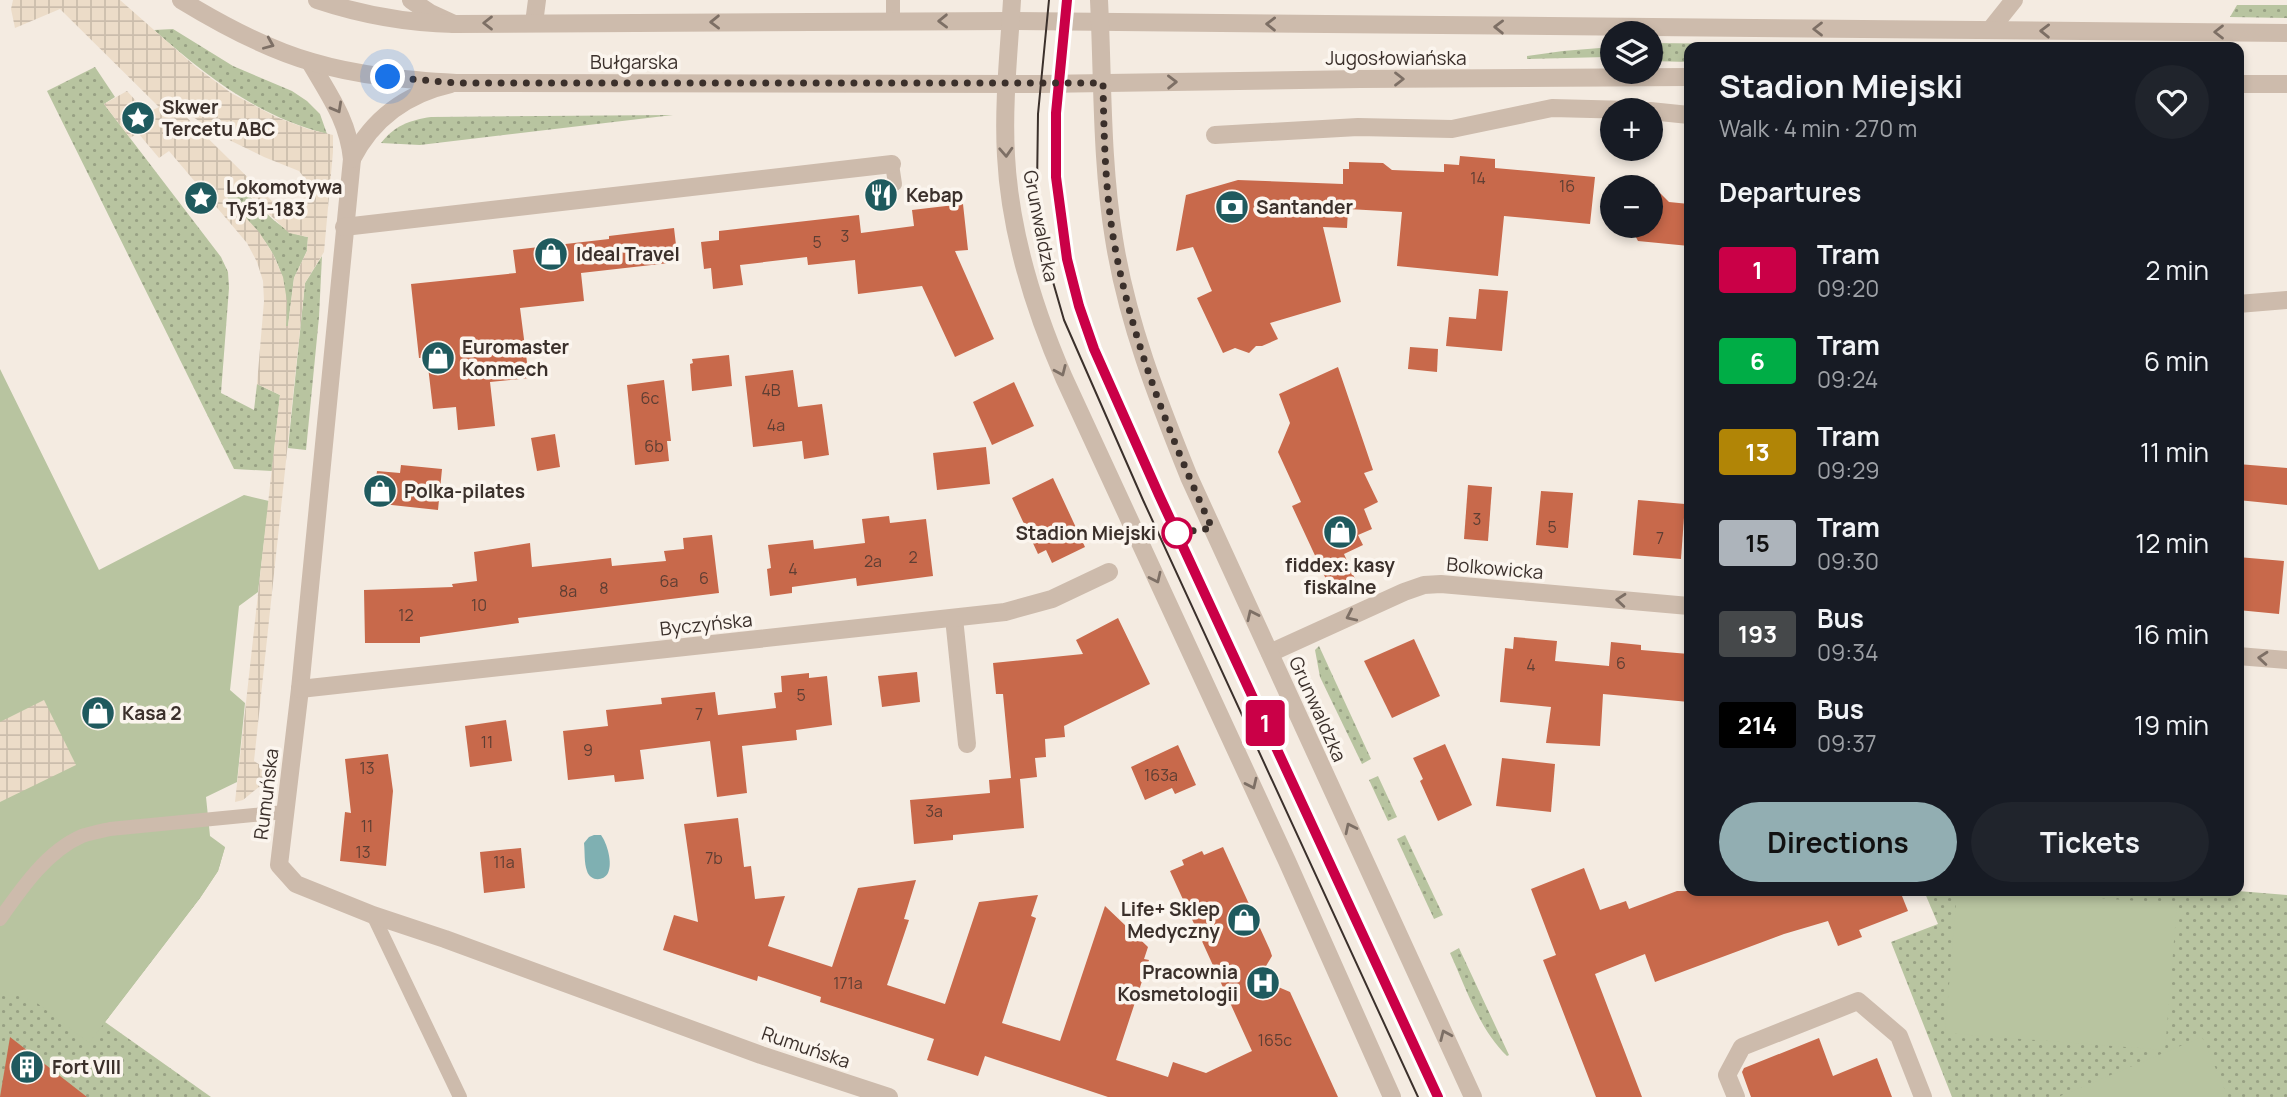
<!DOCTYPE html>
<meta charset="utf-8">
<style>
:root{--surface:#171b24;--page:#20242c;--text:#f1f3f6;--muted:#9ea1a6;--accent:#92aeb2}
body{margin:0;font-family:Manrope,sans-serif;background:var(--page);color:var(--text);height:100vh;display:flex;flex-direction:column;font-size:26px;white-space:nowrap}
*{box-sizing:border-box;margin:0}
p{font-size:23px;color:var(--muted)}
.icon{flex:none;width:38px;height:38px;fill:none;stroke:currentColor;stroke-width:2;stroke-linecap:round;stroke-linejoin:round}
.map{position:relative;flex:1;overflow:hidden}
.sheet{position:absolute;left:1684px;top:42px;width:560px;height:854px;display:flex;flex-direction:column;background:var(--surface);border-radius:14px;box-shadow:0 4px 10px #0003}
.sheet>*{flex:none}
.badge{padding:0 14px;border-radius:5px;font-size:24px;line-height:46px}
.fabs{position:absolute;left:1600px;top:21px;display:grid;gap:14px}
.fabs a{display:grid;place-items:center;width:63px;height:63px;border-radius:50%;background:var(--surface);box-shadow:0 4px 10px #0003;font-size:35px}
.you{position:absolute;width:35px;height:35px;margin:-18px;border:5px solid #fff;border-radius:50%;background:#1a73e8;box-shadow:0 0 0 10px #1a73e833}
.map>.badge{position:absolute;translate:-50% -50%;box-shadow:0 0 0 4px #fff}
h2{padding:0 35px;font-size:26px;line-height:63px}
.round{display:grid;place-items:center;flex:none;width:74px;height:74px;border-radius:37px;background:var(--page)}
.headline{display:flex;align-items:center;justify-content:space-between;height:119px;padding:0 35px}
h1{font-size:33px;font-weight:700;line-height:52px}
.action{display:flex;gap:14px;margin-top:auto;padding:14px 35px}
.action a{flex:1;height:80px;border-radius:42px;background:var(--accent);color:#111;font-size:28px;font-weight:700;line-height:80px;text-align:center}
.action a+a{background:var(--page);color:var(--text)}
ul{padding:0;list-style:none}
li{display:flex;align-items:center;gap:21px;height:91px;padding:0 35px}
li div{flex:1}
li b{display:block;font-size:26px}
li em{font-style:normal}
li .badge{min-width:77px;font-weight:700;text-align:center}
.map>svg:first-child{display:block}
.green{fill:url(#green-dots)}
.pitch{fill:#b8c4a0}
.plaza{fill:url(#plaza-grid);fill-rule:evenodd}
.water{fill:#7fb0b2}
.building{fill:#c8694b}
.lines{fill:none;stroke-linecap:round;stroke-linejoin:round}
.service{stroke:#cdbbac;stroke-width:14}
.minor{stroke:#cdbbac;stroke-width:18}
.tertiary{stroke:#cdbbac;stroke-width:18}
.tram{stroke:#3b302b;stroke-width:2}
.oneway{stroke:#7d6f65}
.line-casing{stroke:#fff;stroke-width:16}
.line{stroke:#ca0047;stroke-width:10}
.walk{stroke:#3b302b;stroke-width:7;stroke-dasharray:0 12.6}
.stop-dot{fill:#fff;stroke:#ca0047;stroke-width:3.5}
.labels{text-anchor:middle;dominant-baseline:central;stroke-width:7;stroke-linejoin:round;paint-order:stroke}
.number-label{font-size:16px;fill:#5e3e33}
.street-label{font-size:19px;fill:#3b302b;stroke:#fbf5ee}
.poi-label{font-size:19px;font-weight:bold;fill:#3b302b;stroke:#fbf5ee;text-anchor:start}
.stop-label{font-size:19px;font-weight:bold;fill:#3b302b;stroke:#fbf5ee;text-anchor:end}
</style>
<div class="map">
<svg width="2287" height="1097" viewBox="0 0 2287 1097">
<defs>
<pattern id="green-dots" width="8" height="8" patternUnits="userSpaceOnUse" patternTransform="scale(1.75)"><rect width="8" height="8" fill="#b8c4a0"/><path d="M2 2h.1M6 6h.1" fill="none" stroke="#97a083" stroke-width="1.8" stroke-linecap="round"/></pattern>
<pattern id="plaza-grid" width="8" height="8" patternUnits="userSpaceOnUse" patternTransform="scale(1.75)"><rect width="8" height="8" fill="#ecdcc8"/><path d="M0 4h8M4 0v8" fill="none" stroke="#cbbdac"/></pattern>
</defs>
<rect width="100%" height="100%" fill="#f4ebe1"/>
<g class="green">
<polygon points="2237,5 2287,5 2287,18 2230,17"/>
<path d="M173 29 233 66 292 91 307 101 320 114 327 134C259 117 206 76 154 30Z"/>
<polygon points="1650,43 2038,47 1689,47 1689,62 1650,61"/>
<polygon points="1612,47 1612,61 1607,61 1606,57 1527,59 1527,56 1563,51"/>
<polygon points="95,67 115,97 104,104 221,257 228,272 229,288 221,393 254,410 257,384 280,395 272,471 234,469 47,91"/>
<path d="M673 115 420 145 381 143C394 126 410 120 431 117Z"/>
<path d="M242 188C261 207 281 234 308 237L307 251 294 278 288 326H286C288 260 269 243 226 197Z"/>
<polygon points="322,256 319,317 306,450 288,448 305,283"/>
<polygon points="1319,646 1371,759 1362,764 1320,677 1315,650"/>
<polygon points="1378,776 1397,817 1388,821 1369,780"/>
<polygon points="1405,835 1443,915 1434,919 1397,839"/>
<polygon points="225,847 218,871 200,898 105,1022 211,1097 0,1097 0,950"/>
<polygon points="1924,891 2238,891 2287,895 2287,1097 1952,1097 1891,942 1938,924"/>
<path d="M1459 948 1509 1055 1507 1056C1479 1029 1466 988 1450 953Z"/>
</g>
<g class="pitch">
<polygon points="0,369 99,570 244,495 269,501 258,592 239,606 230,690 245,703 237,782 206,797 210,836 225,847 218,871 200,898 89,1043 37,1003 16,994 0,996"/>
<polygon points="1957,891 2006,891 2177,904 2165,1050 1945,1033"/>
<polygon points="2202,1037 2228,1097 2058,1097"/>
</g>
<g class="plaza">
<path d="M13 0H120L196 67 231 93 276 117 308 129 333 135V152L324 252 305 283 254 761 271 772 260 786 243 800 235 802 280 395 257 384 264 301 263 281 257 262 247 243 169 151 159 158 138 133 130 138 104 104 127 91 147 113 159 107 60 9 15 28 11 9ZM172 103 223 137 264 157 299 171 306 180 301 214 290 213 276 205ZM243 189 289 233 308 237 307 251 294 278 288 326H286L287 301 283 277 273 254 259 232 227 197Z"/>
<polygon points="44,700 76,765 0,802 0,722"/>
</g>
<path class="water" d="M594 835H601C607 843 613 863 608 873 603 882 590 881 587 871 584 863 585 852 584 843L589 837Z"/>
<g class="building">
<polygon points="1460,156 1495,159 1495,168 1595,177 1590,224 1504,216 1498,276 1397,266 1402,212 1348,209 1347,228 1323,227 1341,302 1270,323 1278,339 1262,346 1256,346 1249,353 1235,348 1223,353 1197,298 1212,291 1193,247 1176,251 1186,195 1238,180 1343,184 1343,169 1349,169 1349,162 1383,163 1392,170 1444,172 1444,164 1459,165"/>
<polygon points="1649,182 1669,202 1689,204 1689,246 1638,241 1630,226 1650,226 1650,187 1643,187"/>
<polygon points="963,204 968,250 955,251 994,339 955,357 922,286 858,294 855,260 808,265 807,257 740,265 743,285 713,289 711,268 704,269 701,242 719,240 719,231 859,215 861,233 914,226 912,210"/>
<polygon points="674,228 678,262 581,273 584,301 520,308 529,378 490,382 495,426 458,430 456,407 433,409 427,358 419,358 411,284 516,273 513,250 609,239 609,236"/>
<polygon points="1479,289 1508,291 1502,351 1446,346 1449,317 1476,319"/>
<polygon points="1410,347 1438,349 1437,372 1408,369"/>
<polygon points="729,355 732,386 692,391 690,364 693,363 692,359"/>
<polygon points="1338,367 1373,470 1364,473 1378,502 1364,509 1372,529 1358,535 1363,545 1344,554 1356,581 1332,592 1292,506 1301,502 1278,452 1290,423 1279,394"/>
<polygon points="793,370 798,407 822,404 829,455 804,459 802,441 753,447 745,376"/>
<polygon points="664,380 671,441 667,441 669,461 635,465 627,385"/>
<polygon points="1014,382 1034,426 992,445 973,402"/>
<polygon points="555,434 560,467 537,471 531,438"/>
<polygon points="986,447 990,484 937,490 933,453"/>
<polygon points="2238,464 2287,468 2287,505 2238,500"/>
<polygon points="401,465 442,469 438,510 373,503 377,471 400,473"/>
<polygon points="1053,478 1085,547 1052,563 1046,550 1038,554 1012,498"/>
<polygon points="1468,485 1492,487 1488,541 1464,539"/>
<polygon points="1541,491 1573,493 1568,548 1536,545"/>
<polygon points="1638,500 1685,504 1681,559 1633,555"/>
<polygon points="889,516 890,523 926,519 933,576 857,586 856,578 792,587 792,593 770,596 767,569 771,568 768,545 813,540 814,549 865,543 862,519"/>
<polygon points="712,535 719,593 518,618 519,623 420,637 420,643 365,643 364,590 453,587 452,584 477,581 474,552 530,543 532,567 611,558 612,566 666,561 664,551 684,549 683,538"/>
<polygon points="2238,557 2284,561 2279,614 2238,610"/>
<polygon points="1118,618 1150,684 1064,726 1065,737 1045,739 1046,757 1035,758 1037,777 1020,779 1024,828 953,835 953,840 914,844 910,800 990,793 989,780 1011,778 1003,694 996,694 993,663 1083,654 1076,640"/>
<polygon points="1514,637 1557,641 1555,661 1609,666 1611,642 1641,645 1641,650 1689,654 1689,702 1603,694 1600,746 1546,743 1551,707 1500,702 1505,648 1513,649"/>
<polygon points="1414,639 1440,696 1392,718 1364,661"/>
<polygon points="917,672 920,702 882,707 878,676"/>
<polygon points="809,673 809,678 827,676 832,725 796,730 797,740 742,746 747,793 717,797 710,741 640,750 644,779 615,782 614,775 568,780 563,731 608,726 606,710 662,704 661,698 715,692 718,715 776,708 774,693 782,692 781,676"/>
<polygon points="506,720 512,761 470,767 465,726"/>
<polygon points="1445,744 1472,805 1438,821 1420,781 1423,779 1413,758"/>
<polygon points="1178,745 1196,785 1175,794 1172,788 1145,800 1131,767"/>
<polygon points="388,754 393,791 386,866 340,861 345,812 351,813 345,759"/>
<polygon points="1502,758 1555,764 1551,812 1496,806"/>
<polygon points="738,818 744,867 751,866 755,899 785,896 768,946 832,967 858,888 916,880 904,919 909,920 887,985 945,1004 979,902 1038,895 1031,916 1036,918 1002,1023 1060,1041 1105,906 1148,947 1144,959 1149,960 1116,1060 1168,1077 1173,1062 1206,1073 1252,1051 1170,871 1184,865 1182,860 1202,851 1204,855 1223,847 1270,950 1272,956 1266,966 1276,986 1290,992 1338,1097 1108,1097 985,1056 978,1076 927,1060 934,1039 820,1002 821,997 758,976 757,981 663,950 674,915 698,922 684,824"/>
<polygon points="521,848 525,888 484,893 480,852"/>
<polygon points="1584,868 1600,910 1626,901 1629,909 1677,891 1900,891 1908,911 1859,930 1862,937 1838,946 1828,921 1784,934 1655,982 1645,954 1595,974 1642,1097 1596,1097 1543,960 1556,955 1531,889"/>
<polygon points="10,1037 87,1097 0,1097"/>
<polygon points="1819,1038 1833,1076 1877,1058 1892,1097 1751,1097 1742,1072 1744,1068"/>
</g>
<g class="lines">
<g class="service">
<polyline points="893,0 893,21"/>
<polyline points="892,164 895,184"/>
<polyline points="373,915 460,1097"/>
<path d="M0 919C21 889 47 851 82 836 91 833 101 831 110 829L285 812"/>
</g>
<g class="minor">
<polyline points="411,0 430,13 454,24"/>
<polyline points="534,23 537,0"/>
<polyline points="1990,30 2014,0"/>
<path d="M310 62C329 95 348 120 352 159L300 689 279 865 296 884 373 915 445 939 761 1055 889 1097"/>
<polyline points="1650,111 1689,115"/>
<polyline points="1215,135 1358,127 1452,129 1552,108 1630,110"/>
<path d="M352 159C373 118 406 94 451 84"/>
<polyline points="344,227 892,164"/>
<polyline points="2238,304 2287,300"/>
<polyline points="954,618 967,744"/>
<polyline points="1270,653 1404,592 1424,585 1441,584 1689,606"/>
<polyline points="2238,656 2287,660"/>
<polyline points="300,689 1005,612 1052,599 1109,572"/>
<polyline points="1736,1097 1727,1075 1742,1047 1858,1001 1899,1036 1923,1097"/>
</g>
<g class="tertiary">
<path d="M181 0C222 25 266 49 312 62 359 76 408 80 456 83L1041 84 1360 79 1689 77"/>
<path d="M317 0C362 15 406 23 454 24L1011 21 2287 33"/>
<path d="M1012 0C1009 51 1003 104 1006 156 1010 232 1034 309 1064 378L1287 861 1392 1097"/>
<path d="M1099 0C1103 79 1101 160 1114 239 1127 322 1158 400 1189 477L1473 1097"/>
<polyline points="2238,84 2287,84"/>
</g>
<g class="tram">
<polyline points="1049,0 1038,114 1037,189 1047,261 1064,320 1143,500 1418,1097"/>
<polyline points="1067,0 1056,120 1056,177 1067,259 1079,306 1094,350 1159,495 1438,1097"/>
</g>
</g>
<defs><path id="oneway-chevron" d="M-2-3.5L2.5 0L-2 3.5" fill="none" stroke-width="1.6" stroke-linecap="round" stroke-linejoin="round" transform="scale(1.75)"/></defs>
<g class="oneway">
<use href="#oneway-chevron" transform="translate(943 21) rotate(179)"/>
<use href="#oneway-chevron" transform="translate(715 22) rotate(179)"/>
<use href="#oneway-chevron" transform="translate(488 23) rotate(180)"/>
<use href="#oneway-chevron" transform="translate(1271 24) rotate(-179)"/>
<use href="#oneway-chevron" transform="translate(1499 27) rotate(-179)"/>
<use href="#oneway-chevron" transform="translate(1818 29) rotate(-180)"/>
<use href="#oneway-chevron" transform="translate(2045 31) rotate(-179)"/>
<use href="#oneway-chevron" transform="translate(2219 32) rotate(-180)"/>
<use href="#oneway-chevron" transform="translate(269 44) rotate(23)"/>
<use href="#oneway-chevron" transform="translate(1399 79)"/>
<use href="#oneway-chevron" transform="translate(1172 82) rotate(-1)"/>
<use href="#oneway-chevron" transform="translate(337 108) rotate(61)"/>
<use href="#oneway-chevron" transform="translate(1006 152) rotate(87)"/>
<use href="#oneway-chevron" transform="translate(1061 371) rotate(66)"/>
<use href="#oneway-chevron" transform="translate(1156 578) rotate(65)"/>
<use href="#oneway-chevron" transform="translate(1621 600) rotate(-175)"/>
<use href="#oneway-chevron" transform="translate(1252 615) rotate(-115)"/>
<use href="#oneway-chevron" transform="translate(1351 616) rotate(155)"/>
<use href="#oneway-chevron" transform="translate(2263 658) rotate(-175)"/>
<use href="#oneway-chevron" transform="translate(1252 784) rotate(65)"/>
<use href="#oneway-chevron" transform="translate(1350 828) rotate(-116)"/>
<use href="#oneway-chevron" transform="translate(1445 1035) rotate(-114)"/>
</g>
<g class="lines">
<g class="line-casing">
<polyline id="line" points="1067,0 1056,113 1056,177 1067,259 1079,306 1094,349 1159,495 1438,1097"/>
</g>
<use href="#line" class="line"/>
<path class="walk" d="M388 77 456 83H1103C1104 136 1105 190 1114 242 1132 342 1170 436 1212 528L1177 533"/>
</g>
<defs>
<g id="sight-disc" transform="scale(1.75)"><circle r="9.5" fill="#1f5a5e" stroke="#fbf5ee"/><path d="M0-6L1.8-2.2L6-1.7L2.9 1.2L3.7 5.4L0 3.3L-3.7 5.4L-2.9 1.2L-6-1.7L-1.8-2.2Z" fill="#fff"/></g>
<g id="restaurant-disc" transform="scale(1.75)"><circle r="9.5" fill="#1f5a5e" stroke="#fbf5ee"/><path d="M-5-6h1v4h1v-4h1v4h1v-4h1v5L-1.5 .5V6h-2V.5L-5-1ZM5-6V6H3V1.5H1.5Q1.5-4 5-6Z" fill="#fff"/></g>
<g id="bank-disc" transform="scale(1.75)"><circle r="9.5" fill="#1f5a5e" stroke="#fbf5ee"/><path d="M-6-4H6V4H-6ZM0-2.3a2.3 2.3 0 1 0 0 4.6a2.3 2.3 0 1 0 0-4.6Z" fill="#fff"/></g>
<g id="shop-disc" transform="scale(1.75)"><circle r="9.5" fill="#1f5a5e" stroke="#fbf5ee"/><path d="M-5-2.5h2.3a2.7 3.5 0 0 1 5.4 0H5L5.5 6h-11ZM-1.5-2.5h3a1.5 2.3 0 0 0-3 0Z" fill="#fff"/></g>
<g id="hospital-disc" transform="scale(1.75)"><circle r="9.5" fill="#1f5a5e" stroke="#fbf5ee"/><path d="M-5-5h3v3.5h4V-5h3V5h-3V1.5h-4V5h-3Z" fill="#fff"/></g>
<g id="building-disc" transform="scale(1.75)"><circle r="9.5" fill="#1f5a5e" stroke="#fbf5ee"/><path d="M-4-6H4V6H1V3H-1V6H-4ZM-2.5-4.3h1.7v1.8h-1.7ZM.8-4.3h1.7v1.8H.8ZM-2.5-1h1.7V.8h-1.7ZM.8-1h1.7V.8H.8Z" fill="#fff"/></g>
</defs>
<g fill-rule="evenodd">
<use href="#sight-disc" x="138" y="118"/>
<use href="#restaurant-disc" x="881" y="195"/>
<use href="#sight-disc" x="201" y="198"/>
<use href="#bank-disc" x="1232" y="207"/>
<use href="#shop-disc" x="551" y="254"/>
<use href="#shop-disc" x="438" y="358"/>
<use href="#shop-disc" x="380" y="491"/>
<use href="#shop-disc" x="1340" y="532"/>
<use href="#shop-disc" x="98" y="713"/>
<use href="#shop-disc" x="1244" y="920"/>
<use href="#hospital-disc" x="1263" y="983"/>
<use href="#building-disc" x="27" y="1067"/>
</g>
<circle class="stop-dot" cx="1177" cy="533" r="14"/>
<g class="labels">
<g class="number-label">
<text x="1478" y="178">14</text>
<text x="1567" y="186">16</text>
<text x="845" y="236">3</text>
<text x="817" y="242">5</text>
<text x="771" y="390">4B</text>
<text x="650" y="398">6c</text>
<text x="776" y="425">4a</text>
<text x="654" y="446">6b</text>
<text x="1477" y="519">3</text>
<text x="1552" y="527">5</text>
<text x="1660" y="538">7</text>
<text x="913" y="557">2</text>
<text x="873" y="561">2a</text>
<text x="793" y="569">4</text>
<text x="704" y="578">6</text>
<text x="669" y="581">6a</text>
<text x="604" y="588">8</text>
<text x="568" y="591">8a</text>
<text x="479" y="605">10</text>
<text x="406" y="615">12</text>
<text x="1621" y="663">6</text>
<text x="1531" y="665">4</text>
<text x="801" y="695">5</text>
<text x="699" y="714">7</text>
<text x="487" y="742">11</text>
<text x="588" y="750">9</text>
<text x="367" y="768">13</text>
<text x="1161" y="775">163a</text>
<text x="934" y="811">3a</text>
<text x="367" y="826">11</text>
<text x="363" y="852">13</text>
<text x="714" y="858">7b</text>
<text x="504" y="862">11a</text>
<text x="848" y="983">171a</text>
<text x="1275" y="1040">165c</text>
</g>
<g class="street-label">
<text x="1396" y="58">Jugosłowiańska</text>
<text x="634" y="62">Bułgarska</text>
<text transform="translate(1041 226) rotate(79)">Grunwaldzka</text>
<text transform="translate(1495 568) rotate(5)">Bolkowicka</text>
<text transform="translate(706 624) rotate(-6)">Byczyńska</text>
<text transform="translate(1318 709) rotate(66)">Grunwaldzka</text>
<text transform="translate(266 794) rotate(-83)">Rumuńska</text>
<text transform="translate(806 1047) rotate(19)">Rumuńska</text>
</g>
<g class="poi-label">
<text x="162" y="107">Skwer<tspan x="162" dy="22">Tercetu ABC</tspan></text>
<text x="226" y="187">Lokomotywa<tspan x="226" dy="22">Ty51-183</tspan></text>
<text x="906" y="195">Kebap</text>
<text x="1256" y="207">Santander</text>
<text x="576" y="254">Ideal Travel</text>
<text x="462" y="347">Euromaster<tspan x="462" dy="22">Konmech</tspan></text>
<text x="404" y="491">Polka-pilates</text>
<text x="1340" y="565" text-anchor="middle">fiddex: kasy<tspan x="1340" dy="22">fiskalne</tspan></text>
<text x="122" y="713">Kasa 2</text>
<text x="1220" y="909" text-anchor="end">Life+ Sklep<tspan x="1220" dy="22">Medyczny</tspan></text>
<text x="1238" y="972" text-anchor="end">Pracownia<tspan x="1238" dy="22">Kosmetologii</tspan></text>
<text x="52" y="1067">Fort VIII</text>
</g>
<g class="stop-label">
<text x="1156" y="533">Stadion Miejski</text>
</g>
</g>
</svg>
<div class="fabs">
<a><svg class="icon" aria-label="layers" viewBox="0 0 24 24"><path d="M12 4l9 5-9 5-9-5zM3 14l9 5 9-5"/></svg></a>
<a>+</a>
<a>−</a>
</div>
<div class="you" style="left:388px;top:77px"></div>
<b class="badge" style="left:1265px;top:723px;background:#ca0047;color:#fff">1</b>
<section class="sheet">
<div class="headline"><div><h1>Stadion Miejski</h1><p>Walk · 4 min · 270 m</p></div><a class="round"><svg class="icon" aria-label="heart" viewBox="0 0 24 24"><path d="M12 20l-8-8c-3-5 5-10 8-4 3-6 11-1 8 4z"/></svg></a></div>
<h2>Departures</h2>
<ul>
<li><span class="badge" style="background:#ca0047;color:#fff">1</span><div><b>Tram</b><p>09:20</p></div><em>2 min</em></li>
<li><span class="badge" style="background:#00ad46;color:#fff">6</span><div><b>Tram</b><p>09:24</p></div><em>6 min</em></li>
<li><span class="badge" style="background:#b18506;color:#fff">13</span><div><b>Tram</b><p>09:29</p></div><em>11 min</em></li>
<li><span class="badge" style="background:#adb4bb;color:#111">15</span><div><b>Tram</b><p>09:30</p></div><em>12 min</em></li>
<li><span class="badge" style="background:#45484a;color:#fff">193</span><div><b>Bus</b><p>09:34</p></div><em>16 min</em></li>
<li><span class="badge" style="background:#000;color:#fff">214</span><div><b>Bus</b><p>09:37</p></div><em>19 min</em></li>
</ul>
<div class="action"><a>Directions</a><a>Tickets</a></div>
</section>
</div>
